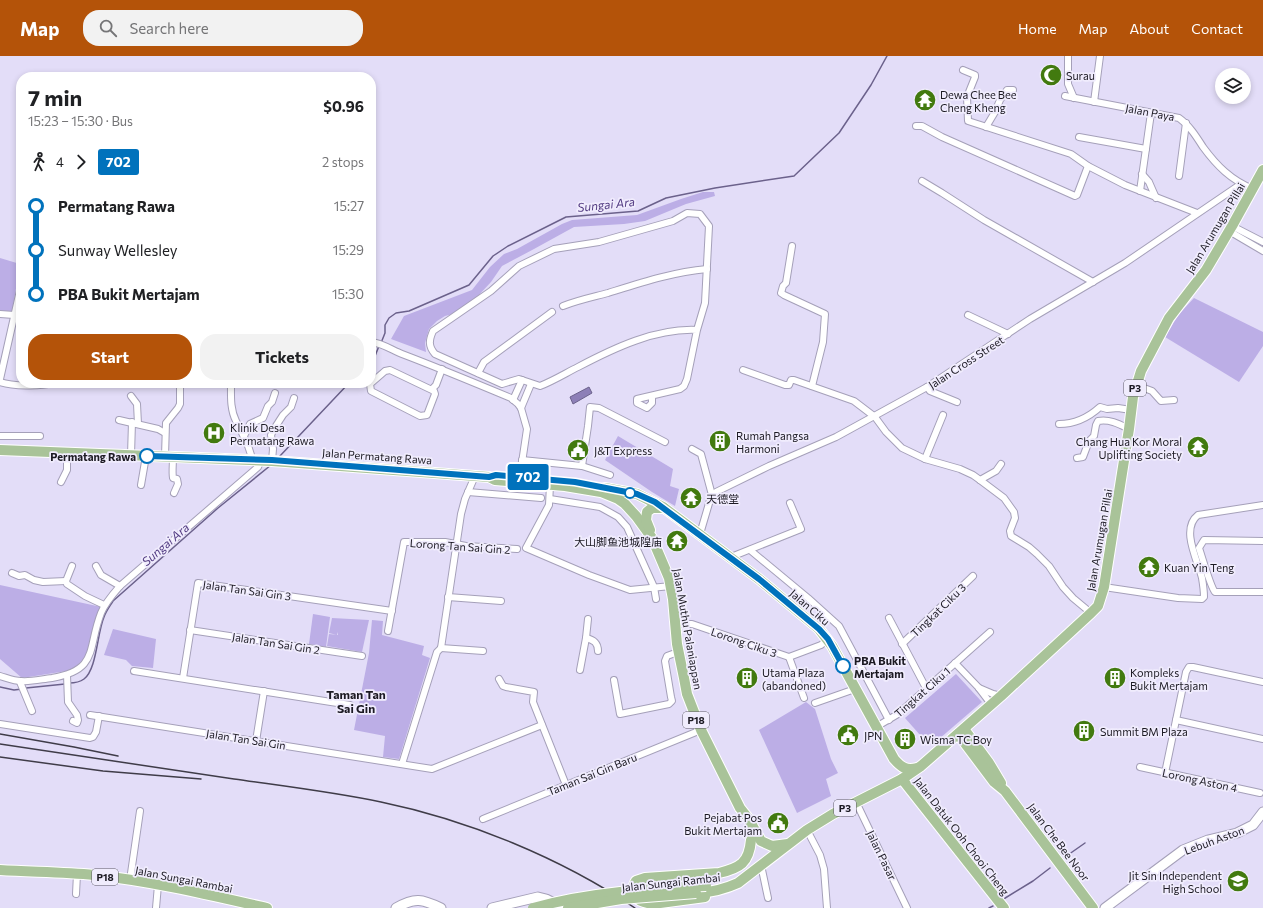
<!DOCTYPE html>
<meta charset="utf-8">
<style>
:root{--surface:#fff;--page:#f2f2f2;--text:#202124;--muted:#757577;--accent:#b45309}
body{margin:0;font-family:Commissioner,"Noto Sans SC",sans-serif;background:var(--page);color:var(--text);height:100vh;display:flex;flex-direction:column;font-size:15px;white-space:nowrap}
*{box-sizing:border-box;margin:0}
p{font-size:13px;color:var(--muted)}
.icon{flex:none;width:22px;height:22px;fill:none;stroke:currentColor;stroke-width:2;stroke-linecap:round;stroke-linejoin:round}
.map{position:relative;flex:1;overflow:hidden}
.details{position:absolute;left:16px;top:16px;width:360px;height:316px;display:flex;flex-direction:column;background:var(--surface);border-radius:16px;box-shadow:0 2px 6px #0003}
.details>*{flex:none}
.badge{padding:0 8px;border-radius:3px;font-size:14px;line-height:26px}
.tools{position:absolute;left:1215px;top:12px;display:grid;gap:8px}
.tools a{display:grid;place-items:center;width:36px;height:36px;border-radius:50%;background:var(--surface);box-shadow:0 2px 6px #0003;font-size:20px}
.map>.badge{position:absolute;translate:-50% -50%;box-shadow:0 0 0 2px #fff}
.legs{display:flex;align-items:center;gap:6px;height:44px;padding:0 12px;font-size:13px}
.legs p{margin-inline-start:auto}
.overview{display:flex;align-items:center;justify-content:space-between;height:68px;padding:0 12px}
h1{font-size:22px;font-weight:700;line-height:30px}
.primary-button{display:flex;gap:8px;margin-top:auto;padding:8px 12px}
.primary-button a{flex:1;height:46px;border-radius:16px;background:var(--accent);color:#fff;font-size:16px;font-weight:700;line-height:46px;text-align:center}
.primary-button a+a{background:var(--page);color:var(--text)}
ul{padding:0 12px;list-style:none}
li{display:flex;align-items:center;gap:14px;height:44px;font-size:15px}
li i{display:grid;place-items:center;width:6px;height:100%;margin:0 5px;background:currentColor}
li i::after{content:'';width:10px;height:10px;margin:-5px;border:3px solid;border-radius:50%;background:var(--surface)}
li p{margin-inline-start:auto}
li:first-child i{background:linear-gradient(#0000 50%,currentColor 0)}
li:last-child i{background:linear-gradient(currentColor 50%,#0000 0)}
header{display:flex;align-items:center;gap:24px;box-sizing:border-box;height:56px;padding:0 20px;background:var(--accent);color:#fff}
header strong{font-size:19px}
nav{display:flex;gap:22px;margin-inline-start:auto;font-size:14px}
.search{width:280px;height:36px;background:var(--page);display:flex;align-items:center;gap:10px;box-sizing:border-box;padding:0 14px;border-radius:16px;color:var(--muted);font-size:15px}
.map>svg:first-child{display:block}
.green{fill:#bcaee6}
.water{fill:#8d7fb7;stroke:#6b618b}
.lines{fill:none;stroke-linecap:round;stroke-linejoin:round}
.stream{stroke:#6b618b;stroke-width:1.5}
.street-casing{stroke:#a5a0b9;stroke-width:8}
.secondary-casing{stroke:#a5a0b9;stroke-width:11}
.primary-casing{stroke:#fff;stroke-width:12}
.street{stroke:#fff;stroke-width:6}
.secondary{stroke:#fff;stroke-width:9}
.primary{stroke:#a9c399;stroke-width:10}
.rail{stroke:#3f3c48;stroke-width:1.5}
.primary-bridge-casing{stroke:#fff;stroke-width:12;stroke-linecap:butt}
.primary-bridge{stroke:#a9c399;stroke-width:10}
.line-1-casing{stroke:#fff;stroke-width:9}
.line-1{stroke:#0072bc;stroke-width:6}
.stop-1-dot{fill:#fff;stroke:#0072bc;stroke-width:2}
.labels{text-anchor:middle;dominant-baseline:central;stroke-width:3.5;stroke-linejoin:round;paint-order:stroke}
.shield{fill:#f0ecfd;stroke:#5c5964;stroke-width:1}
.shield-label{font-size:10px;font-weight:bold;fill:#1c1a23}
.poi-label{font-size:11px;fill:#1c1a23;stroke:#f0ecfd;text-anchor:start}
.street-label{font-size:11px;fill:#1c1a23;stroke:#f0ecfd}
.stop-label{font-size:11px;font-weight:bold;fill:#1c1a23;stroke:#f0ecfd;text-anchor:end}
.water-label{font-size:12px;font-style:italic;fill:#523b82;stroke:#f0ecfd}
.neighbourhood-label{font-size:12px;font-weight:bold;fill:#1c1a23;stroke:#f0ecfd}
</style>
<header>
<strong>Map</strong>
<div class="search"><svg class="icon" aria-label="search" viewBox="0 0 24 24"><circle cx="10" cy="10" r="6"/><path d="M15 15l6 6"/></svg>Search here</div>
<nav><a>Home</a><a>Map</a><a>About</a><a>Contact</a></nav>
</header>
<div class="map">
<svg width="1263" height="852" viewBox="0 0 1263 852">
<rect width="100%" height="100%" fill="#e3ddf8"/>
<g class="green">
<polygon points="703,136 714,136 715,140 686,148 645,165 624,168 574,171 534,193 502,210 491,226 477,241 457,257 445,260 437,265 429,273 425,287 426,296 391,283 404,260 472,234 490,211 504,198 517,193 562,168 572,164 637,159 681,143"/>
<polygon points="0,202 20,208 12,257 0,255"/>
<polygon points="1194,242 1263,276 1263,290 1239,326 1165,281 1179,258"/>
<polygon points="618,380 673,413 670,430 679,433 675,450 652,436 605,404"/>
<polygon points="0,529 106,552 93,575 87,599 73,614 22,622 0,603"/>
<polygon points="313,558 330,561 326,591 309,588"/>
<polygon points="332,562 369,564 362,596 327,590 329,578 338,579 338,576 337,579 329,577"/>
<polygon points="372,564 383,565 382,579 424,590 422,599 430,602 399,703 383,701 385,680 354,674 369,597"/>
<polygon points="113,573 156,583 153,612 132,610 126,604 104,599"/>
<polygon points="956,618 982,646 932,689 928,688 905,662"/>
<polygon points="806,646 815,653 831,703 838,717 826,723 831,740 797,757 759,674"/>
</g>
<polygon class="water" points="589,331 592,337 573,348 570,341"/>
<g class="lines">
<g class="stream">
<polyline points="381,287 385,277 385,269 389,262 396,257 409,255 469,229 493,200 508,190 566,161 638,155 666,142 715,132 794,120 839,77 871,29 887,0"/>
<polyline points="371,307 373,305 379,290"/>
<polyline points="279,401 349,327"/>
<path d="M69 627C74 627 80 626 84 623 97 613 97 577 104 561 106 555 110 550 113 545L218 452 271 409"/>
<polyline points="0,631 14,634 22,633"/>
<polyline points="26,632 65,628"/>
<polyline points="1065,801 1085,787"/>
<polyline points="1002,844 1033,825 1050,812"/>
<polyline points="989,852 993,850"/>
</g>
<g class="street-casing">
<g id="street">
<polyline points="1068,0 1068,28 1074,42"/>
<polyline points="963,14 975,19 975,21 967,41 968,65 1071,98 1088,110 1125,129 1197,157"/>
<path d="M1065 40 1179 62C1189 69 1196 80 1203 91 1217 110 1231 124 1253 133"/>
<polyline points="1094,46 1100,0"/>
<polyline points="916,70 922,70 942,81 1075,140 1077,139 1088,110"/>
<polyline points="986,71 995,56 1000,44 1007,34 1013,34"/>
<polyline points="1079,81 1146,93"/>
<polyline points="1142,118 1149,126 1156,142"/>
<polyline points="1179,120 1186,67"/>
<polyline points="922,125 942,137 984,164 1093,226"/>
<polyline points="1140,135 1151,57"/>
<polyline points="1232,170 1263,186"/>
<polyline points="1229,175 1263,195"/>
<polyline points="792,190 786,227 783,230 781,237 784,239 825,258 823,286 812,330"/>
<path d="M563 250C578 244 593 241 608 237 640 227 673 216 707 213"/>
<polyline points="0,258 14,259"/>
<polyline points="968,259 1008,278"/>
<path d="M371 286C382 287 392 294 402 298 439 312 475 327 511 342L518 348 521 352 527 373 520 420 525 426"/>
<polygon points="390,314 434,335 435,338 427,359 420,360 371,335 370,328 385,315"/>
<polyline points="743,314 785,329 789,329 791,324 794,324 854,345 875,361 886,376 902,392 925,403 960,413 973,419 980,424 1004,442 1014,456 1015,462 1010,475 1011,480 1029,491 1037,498 1049,510 1063,531 1073,542 1091,557"/>
<polyline points="478,317 484,306 552,256"/>
<polyline points="0,323 21,230"/>
<path d="M0 326C12 330 40 331 52 327"/>
<path d="M231 327C231 340 230 353 236 365 242 378 250 389 252 404"/>
<polyline points="1136,329 1152,335 1161,345 1174,344"/>
<polyline points="927,331 930,335 957,346"/>
<polyline points="432,333 436,329 442,313"/>
<polyline points="131,340 137,348 138,368"/>
<path d="M652 340V347L647 352 637 347V343L680 333 684 330 687 323 697 274 705 247 709 170 700 158 687 157 673 165 599 186 554 193 519 210 491 235 433 275C429 284 428 290 435 298L502 328 519 323 540 330C553 325 566 317 578 311 614 292 656 272 697 274"/>
<polyline points="513,344 522,324"/>
<polyline points="521,352 531,328"/>
<polyline points="119,364 158,373 165,377"/>
<path d="M1059 368C1074 368 1089 361 1100 351L1107 353 1118 352 1131 354"/>
<polyline points="0,380 40,380"/>
<polyline points="244,380 250,368 263,362 268,350 272,346 275,337"/>
<polyline points="692,393 701,398 712,439"/>
<polyline points="131,399 132,366"/>
<polyline points="165,400 166,367 178,352 180,348 180,327"/>
<path d="M173 401C173 407 172 417 173 422L177 423 178 428 174 437"/>
<path d="M1077 402 1083 401 1089 385 1094 380 1096 369 1098 365C1110 363 1119 368 1129 373"/>
<polyline points="925,403 943,359"/>
<polyline points="522,404 582,410 610,419"/>
<polyline points="272,405 273,393 271,379 274,373 283,359 291,351 294,342"/>
<polyline points="522,406 525,413 532,421"/>
<polyline points="582,410 588,370 590,351 599,352 665,386"/>
<polyline points="980,424 996,415 1001,408"/>
<polyline points="61,426 67,414 67,396"/>
<polyline points="141,429 146,400"/>
<polyline points="550,429 549,449 526,492 589,519 630,534 671,530"/>
<polyline points="468,436 541,442"/>
<polyline points="550,443 600,451 618,461 627,471 654,531 656,543"/>
<polyline points="700,478 710,444 716,436 769,410 836,381 927,331 1030,263 1125,207 1241,128"/>
<path d="M1263 485 1204 484 1199 492C1202 501 1211 532 1215 536H1263"/>
<polyline points="750,494 808,542 839,570 889,664"/>
<polyline points="731,501 801,473 790,447"/>
<polyline points="72,510 66,525 67,528 85,540 104,549"/>
<polyline points="96,510 101,519 120,530"/>
<polyline points="12,517 19,520 25,519 34,524 43,526 66,525"/>
<path d="M1104 531 1178 542 1202 543 1204 541C1204 535 1203 528 1202 522 1198 505 1180 473 1198 459L1263 449"/>
<polyline points="448,541 501,545"/>
<polyline points="889,562 926,632"/>
<polyline points="675,568 692,568 789,601"/>
<polyline points="190,574 362,600"/>
<polyline points="388,575 404,486 445,486 466,490 517,493"/>
<path d="M586 582C594 584 598 587 598 595"/>
<polyline points="902,588 973,520"/>
<polyline points="441,592 483,595"/>
<polyline points="789,601 804,642"/>
<polyline points="789,601 821,589 828,583"/>
<polyline points="955,607 978,631 991,648"/>
<polyline points="580,614 586,582 588,563"/>
<polyline points="134,615 350,649"/>
<polyline points="67,619 68,646 77,659 78,664 77,667 73,665"/>
<path d="M0 620C7 622 14 625 21 625 31 626 42 623 52 622 99 614 87 593 101 557 105 547 113 538 120 530L258 411 261 404"/>
<polyline points="183,622 198,527 392,555"/>
<polyline points="499,623 503,630 506,631 534,636 533,646 566,729"/>
<polyline points="614,624 620,658 669,648 672,645 671,641 665,605 667,600 678,596"/>
<polyline points="20,626 32,655"/>
<polyline points="979,632 993,638 1001,640"/>
<polyline points="815,647 855,633"/>
<polyline points="90,659 432,713 542,669"/>
<polyline points="1176,664 1263,683"/>
<polyline points="0,668 90,682 93,681 96,676 99,660"/>
<polyline points="876,671 898,658 990,576"/>
<polyline points="256,685 264,635"/>
<polyline points="402,708 437,596 441,592 461,458 465,443 475,420"/>
<polyline points="1140,711 1260,737"/>
<polyline points="1165,717 1186,616 1189,611 1193,611 1263,626"/>
<polyline points="856,746 907,852"/>
<polyline points="483,763 701,674"/>
<polyline points="807,774 820,799 824,813 827,852"/>
<polyline points="761,809 768,842"/>
<polyline points="130,824 140,755"/>
<polyline points="76,838 77,818"/>
<polyline points="156,852 158,829"/>
</g>
</g>
<g class="secondary-casing">
<g id="secondary">
<path d="M396 852C415 841 422 843 441 852"/>
<polyline points="492,852 538,841 546,843 564,852"/>
<polyline points="1105,852 1183,794 1208,784 1237,777 1253,769 1263,756"/>
</g>
</g>
<g class="primary-casing">
<g id="primary">
<polyline points="0,394 272,405 475,420 489,421 495,424 565,430 601,436 618,443 625,448 636,460 652,482 669,522 673,543 677,588 684,622 687,638 701,674 740,752 748,762 761,785 772,790 788,788"/>
<path d="M605 432 637 438 663 451 759 523 819 573 832 590 894 703C901 711 906 715 917 712"/>
<polyline points="650,474 646,464 647,456 652,452 664,452"/>
<polyline points="964,673 989,707 1001,727"/>
<polyline points="958,678 994,726 1005,735 1093,852"/>
<polyline points="902,723 1004,852"/>
<path d="M0 814C31 816 63 816 94 819 152 825 210 839 267 852"/>
<path d="M698 837C712 836 725 833 738 827L807 774 833 758 902 723 921 710 1001 640 1091 557 1098 550 1104 531 1129 373 1133 341 1141 315 1169 262 1206 214 1232 170 1263 114"/>
<path d="M705 841 653 848C639 846 627 841 636 825L645 822 719 817C740 812 749 807 751 784"/>
</g>
</g>
<use href="#street" class="street"/>
<use href="#secondary" class="secondary"/>
<use href="#primary" class="primary"/>
<g class="rail">
<polyline points="0,678 74,691 118,700"/>
<path d="M0 688C78 700 156 711 234 723 283 730 333 736 381 746 468 764 561 802 635 852"/>
<polyline points="0,701 103,715 201,723"/>
</g>
<g class="primary-bridge-casing">
<g id="primary-bridge">
<path d="M533 852C589 836 648 833 706 830"/>
<polyline points="568,852 621,843 696,837"/>
</g>
</g>
<use href="#primary-bridge" class="primary-bridge"/>
</g>
<g class="lines">
<g class="line-1-casing">
<polyline id="line-1" points="147,400 272,404 489,421 496,419 575,426 637,438 655,446 759,523 819,573 828,583 843,610"/>
</g>
<use href="#line-1" class="line-1"/>
</g>
<defs>
<g id="mosque-disc" transform="scale(1.15)"><circle r="9.5" fill="#427a0f" stroke="#f0ecfd"/><path d="M3.5-4.9A6 6 0 1 0 3.5 4.9A5 5 0 1 1 3.5-4.9Z" fill="#fff"/></g>
<g id="temple-disc" transform="scale(1.15)"><circle r="9.5" fill="#427a0f" stroke="#f0ecfd"/><path d="M0-6L5-2H3V0L6.5 2.5H4V6H1.5V3h-3V6H-4V2.5H-6.5L-3 0V-2H-5Z" fill="#fff"/></g>
<g id="hospital-disc" transform="scale(1.15)"><circle r="9.5" fill="#427a0f" stroke="#f0ecfd"/><path d="M-5-5h3v3.5h4V-5h3V5h-3V1.5h-4V5h-3Z" fill="#fff"/></g>
<g id="building-disc" transform="scale(1.15)"><circle r="9.5" fill="#427a0f" stroke="#f0ecfd"/><path d="M-4-6H4V6H1V3H-1V6H-4ZM-2.5-4.3h1.7v1.8h-1.7ZM.8-4.3h1.7v1.8H.8ZM-2.5-1h1.7V.8h-1.7ZM.8-1h1.7V.8H.8Z" fill="#fff"/></g>
<g id="civic-disc" transform="scale(1.15)"><circle r="9.5" fill="#427a0f" stroke="#f0ecfd"/><path d="M-.6-6.5H3V-4.5H.6V-3L4-1V1h2V6H-6V1h2V-1L-.6-3ZM-1.2 2.5V6h2.4V2.5Z" fill="#fff"/></g>
<g id="school-disc" transform="scale(1.15)"><circle r="9.5" fill="#427a0f" stroke="#f0ecfd"/><path d="M0-5L7-2L0 1L-7-2ZM-4 1L0 2.5L4 1V4Q0 6-4 4Z" fill="#fff"/></g>
</defs>
<g fill-rule="evenodd">
<use href="#mosque-disc" x="1051" y="19"/>
<use href="#temple-disc" x="925" y="44"/>
<use href="#hospital-disc" x="214" y="377"/>
<use href="#building-disc" x="720" y="385"/>
<use href="#temple-disc" x="1198" y="391"/>
<use href="#civic-disc" x="578" y="394"/>
<use href="#temple-disc" x="691" y="442"/>
<use href="#temple-disc" x="677" y="485"/>
<use href="#temple-disc" x="1149" y="511"/>
<use href="#building-disc" x="747" y="622"/>
<use href="#building-disc" x="1115" y="622"/>
<use href="#building-disc" x="1084" y="675"/>
<use href="#civic-disc" x="848" y="679"/>
<use href="#building-disc" x="905" y="683"/>
<use href="#civic-disc" x="778" y="767"/>
<use href="#school-disc" x="1238" y="825"/>
</g>
<g class="stop-1-dot">
<circle cx="147" cy="400" r="7"/>
<circle cx="630" cy="437" r="5"/>
<circle cx="843" cy="610" r="7"/>
</g>
<g class="labels">
<g class="shield">
<rect x="1124" y="324" width="22" height="16" rx="3"/>
<rect x="683" y="656" width="26" height="16" rx="3"/>
<rect x="834" y="744" width="22" height="16" rx="3"/>
<rect x="92" y="813" width="26" height="16" rx="3"/>
</g>
<g class="shield-label">
<text x="1135" y="332">P3</text>
<text x="696" y="664">P18</text>
<text x="845" y="752">P3</text>
<text x="105" y="821">P18</text>
</g>
<g class="poi-label">
<text x="1066" y="19">Surau</text>
<text x="940" y="38">Dewa Chee Bee<tspan x="940" dy="13">Cheng Kheng</tspan></text>
<text x="230" y="371">Klinik Desa<tspan x="230" dy="13">Permatang Rawa</tspan></text>
<text x="736" y="379">Rumah Pangsa<tspan x="736" dy="13">Harmoni</tspan></text>
<text x="1182" y="385" text-anchor="end">Chang Hua Kor Moral<tspan x="1182" dy="13">Uplifting Society</tspan></text>
<text x="594" y="394">J&amp;T Express</text>
<text x="706" y="442">天德堂</text>
<text x="662" y="485" text-anchor="end">大山脚鱼池城隍庙</text>
<text x="1164" y="511">Kuan Yin Teng</text>
<text x="762" y="616">Utama Plaza<tspan x="762" dy="13">(abandoned)</tspan></text>
<text x="1130" y="616">Kompleks<tspan x="1130" dy="13">Bukit Mertajam</tspan></text>
<text x="1100" y="675">Summit BM Plaza</text>
<text x="864" y="679">JPN</text>
<text x="920" y="683">Wisma TC Boy</text>
<text x="762" y="761" text-anchor="end">Pejabat Pos<tspan x="762" dy="13">Bukit Mertajam</tspan></text>
<text x="1222" y="819" text-anchor="end">Jit Sin Independent<tspan x="1222" dy="13">High School</tspan></text>
</g>
<g class="street-label">
<text transform="translate(1150 56) rotate(11)">Jalan Paya</text>
<text transform="translate(1215 172) rotate(-59)">Jalan Arumugan Pillai</text>
<text transform="translate(966 306) rotate(-33)">Jalan Cross Street</text>
<text transform="translate(377 400) rotate(4)">Jalan Permatang Rawa</text>
<text transform="translate(1099 484) rotate(-80)">Jalan Arumugan Pillai</text>
<text transform="translate(460 490) rotate(4)">Lorong Tan Sai Gin 2</text>
<text transform="translate(247 534) rotate(8)">Jalan Tan Sai Gin 3</text>
<text transform="translate(810 551) rotate(41)">Jalan Ciku</text>
<text transform="translate(938 554) rotate(-44)">Tingkat Ciku 3</text>
<text transform="translate(688 573) rotate(80)">Jalan Muthu Palaniappan</text>
<text transform="translate(744 586) rotate(19)">Lorong Ciku 3</text>
<text transform="translate(276 587) rotate(9)">Jalan Tan Sai Gin 2</text>
<text transform="translate(922 636) rotate(-41)">Tingkat Ciku 1</text>
<text transform="translate(246 683) rotate(9)">Jalan Tan Sai Gin</text>
<text transform="translate(592 718) rotate(-22)">Taman Sai Gin Baru</text>
<text transform="translate(1200 724) rotate(12)">Lorong Aston 4</text>
<text transform="translate(962 780) rotate(52)">Jalan Datuk Ooh Chooi Cheng</text>
<text transform="translate(1214 784) rotate(-20)">Lebuh Aston</text>
<text transform="translate(1059 786) rotate(53)">Jalan Che Bee Noor</text>
<text transform="translate(882 799) rotate(64)">Jalan Pasar</text>
<text transform="translate(184 823) rotate(11)">Jalan Sungai Rambai</text>
<text transform="translate(671 826) rotate(-6)">Jalan Sungai Rambai</text>
</g>
<g class="stop-label">
<text x="136" y="400">Permatang Rawa</text>
<text x="854" y="604" text-anchor="start">PBA Bukit<tspan x="854" dy="13">Mertajam</tspan></text>
</g>
<g class="water-label">
<text transform="translate(606 148) rotate(-6)">Sungai Ara</text>
<text transform="translate(165 488) rotate(-41)">Sungai Ara</text>
</g>
<g class="neighbourhood-label">
<text x="356" y="638">Taman Tan<tspan x="356" dy="14">Sai Gin</tspan></text>
</g>
</g>
</svg>
<div class="tools">
<a><svg class="icon" aria-label="layers" viewBox="0 0 24 24"><path d="M12 4l9 5-9 5-9-5zM3 14l9 5 9-5"/></svg></a>
</div>
<b class="badge" style="left:528px;top:421px;background:#0072bc;color:#fff">702</b>
<section class="details">
<div class="overview"><div><h1>7 min</h1><p>15:23 – 15:30 · Bus</p></div><b>$0.96</b></div>
<div class="legs"><svg class="icon" aria-label="walk" viewBox="0 0 24 24"><circle cx="13" cy="4" r="2"/><path d="M13 8l-2 6 4 7M11 14l-3 7M7 12l3-4h3l4 4"/></svg>4<svg class="icon" aria-label="forward" viewBox="0 0 24 24"><path d="M9 5l7 7-7 7"/></svg><b class="badge" style="background:#0072bc;color:#fff">702</b><p>2 stops</p></div>
<ul>
<li><i style="color:#0072bc"></i><b>Permatang Rawa</b><p>15:27</p></li>
<li><i style="color:#0072bc"></i><span>Sunway Wellesley</span><p>15:29</p></li>
<li><i style="color:#0072bc"></i><b>PBA Bukit Mertajam</b><p>15:30</p></li>
</ul>
<div class="primary-button"><a>Start</a><a>Tickets</a></div>
</section>
</div>
